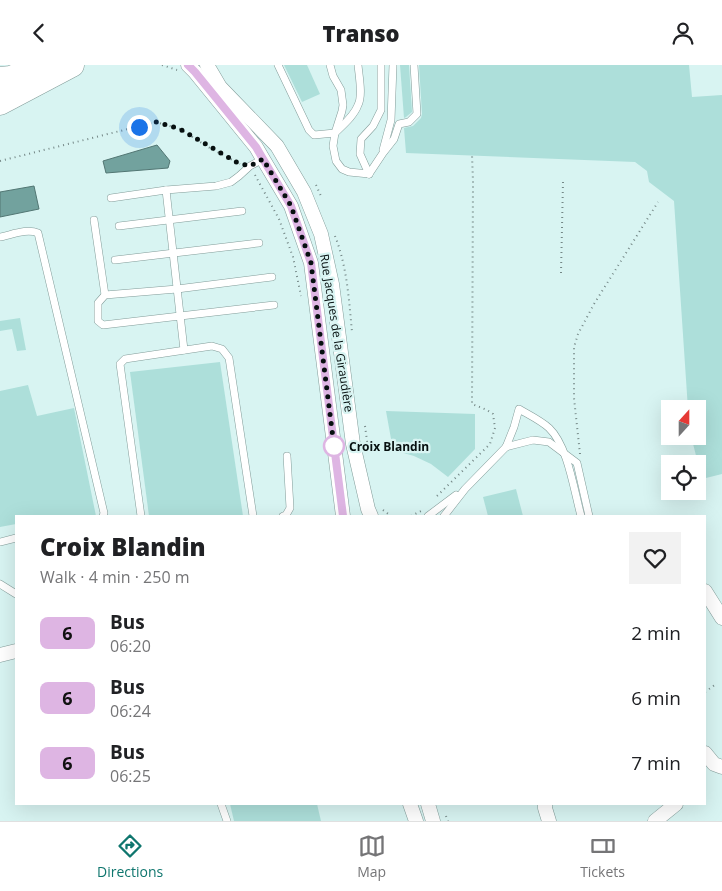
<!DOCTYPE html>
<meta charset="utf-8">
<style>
:root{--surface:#fff;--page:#f2f2f2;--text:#202124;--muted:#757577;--line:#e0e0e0;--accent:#0f766e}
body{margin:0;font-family:"Open Sans",sans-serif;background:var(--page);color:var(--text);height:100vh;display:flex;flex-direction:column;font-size:19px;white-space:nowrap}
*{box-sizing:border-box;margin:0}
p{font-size:16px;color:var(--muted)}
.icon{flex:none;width:28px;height:28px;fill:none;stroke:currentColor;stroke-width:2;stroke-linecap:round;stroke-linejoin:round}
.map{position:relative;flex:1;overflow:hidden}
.panel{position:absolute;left:15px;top:450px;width:691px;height:290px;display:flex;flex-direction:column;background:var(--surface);border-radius:0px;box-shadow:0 5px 20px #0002}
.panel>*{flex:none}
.badge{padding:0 10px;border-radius:8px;font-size:18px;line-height:32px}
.needle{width:32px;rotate:21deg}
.tools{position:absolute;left:661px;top:335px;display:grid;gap:10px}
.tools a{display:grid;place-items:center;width:45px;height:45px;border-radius:0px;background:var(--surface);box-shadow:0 5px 20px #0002;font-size:25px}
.you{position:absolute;width:25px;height:25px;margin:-12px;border:4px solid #fff;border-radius:50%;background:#1a73e8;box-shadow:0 0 0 8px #1a73e833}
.map>.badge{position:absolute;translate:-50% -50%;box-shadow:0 0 0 2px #fff}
.round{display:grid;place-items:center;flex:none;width:52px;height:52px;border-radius:0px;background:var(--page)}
.summary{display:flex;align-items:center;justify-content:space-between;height:85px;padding:0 25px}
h1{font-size:24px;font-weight:800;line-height:38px}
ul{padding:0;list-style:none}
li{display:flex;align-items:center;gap:15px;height:65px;padding:0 25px}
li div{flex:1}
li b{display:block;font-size:19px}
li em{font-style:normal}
li .badge{min-width:55px;font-weight:700;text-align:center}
header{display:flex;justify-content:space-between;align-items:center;height:65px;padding:0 25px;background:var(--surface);font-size:22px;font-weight:800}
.tabs{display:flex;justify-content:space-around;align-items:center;height:70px;border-top:1px solid var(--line);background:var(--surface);font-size:14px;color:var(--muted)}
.tabs a{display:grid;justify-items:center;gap:2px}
.tabs .active{color:var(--accent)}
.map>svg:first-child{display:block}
.water{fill:#72a29e;stroke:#527673}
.building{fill:#addfda}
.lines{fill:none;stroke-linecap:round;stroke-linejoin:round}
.lane-casing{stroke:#829c99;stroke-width:8}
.street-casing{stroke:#829c99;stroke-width:15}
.highway-casing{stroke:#829c99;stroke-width:25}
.path{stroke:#748786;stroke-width:2;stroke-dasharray:1 4;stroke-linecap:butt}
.lane{stroke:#fff;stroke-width:7}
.street{stroke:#fff;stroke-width:14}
.highway{stroke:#fff;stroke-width:24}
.line-casing{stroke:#fff;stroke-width:11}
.line{stroke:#deb5e3;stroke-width:8}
.walk{stroke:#071010;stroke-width:5;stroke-dasharray:0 9}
.stop-dot{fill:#fff;stroke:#deb5e3;stroke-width:2.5}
.labels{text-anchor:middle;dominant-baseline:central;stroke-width:4.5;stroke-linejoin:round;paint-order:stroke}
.street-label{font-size:12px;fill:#071010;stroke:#d8f4f2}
.stop-label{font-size:12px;font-weight:bold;fill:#071010;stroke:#d8f4f2;text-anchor:start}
</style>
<header><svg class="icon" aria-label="back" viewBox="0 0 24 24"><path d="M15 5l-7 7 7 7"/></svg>Transo<svg class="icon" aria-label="person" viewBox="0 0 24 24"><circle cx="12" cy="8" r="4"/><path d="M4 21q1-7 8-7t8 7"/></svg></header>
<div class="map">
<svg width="722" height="756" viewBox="0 0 722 756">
<rect width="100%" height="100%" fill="#d8f4f2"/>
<g class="water">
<polygon points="157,80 170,96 168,103 106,108 103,96"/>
<polygon points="34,121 39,144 0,152 0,127"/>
</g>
<g class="building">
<polygon points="284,0 307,0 320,29 302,37"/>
<polygon points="400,0 409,0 412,47 406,52 404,53"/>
<polygon points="419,0 689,0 692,32 722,30 722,409 702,414 691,371 698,371 698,344 688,344 674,136 649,117 647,106 635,97 406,88 404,63 413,61 421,53 422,49"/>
<polygon points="20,253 26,285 17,286 12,264 0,266 0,256"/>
<polygon points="220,297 243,451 149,451 130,307"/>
<polygon points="28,320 37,351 74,343 96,451 16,451 16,459 0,462 0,326"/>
<polygon points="386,346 475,349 475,384 448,412 431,399 414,391 393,385"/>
<polygon points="516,424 523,451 488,451 483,432"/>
<polygon points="230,739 317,739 321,756 234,756"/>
</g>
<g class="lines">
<g class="lane-casing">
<g id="lane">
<path d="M278 0 309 65 314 70 335 68C343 60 354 51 358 40 363 31 359 11 358 0"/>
<polyline points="330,0 333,11 341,25 343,40 342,46 335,68 333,81 336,96 342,104 349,107 369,109"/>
<polyline points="383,85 391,55 393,0"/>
<polyline points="369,109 383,88 394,74 399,59 409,57 417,49 414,0"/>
<polyline points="369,109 360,89 361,74 373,61 381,45 381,0"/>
<polyline points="111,133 166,125"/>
<polyline points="94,155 105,230"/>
<polyline points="119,161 242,146"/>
<path d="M0 172C11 170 27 163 38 168L104 448 103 451"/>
<polyline points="115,195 259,178"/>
<polyline points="272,212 177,224 105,230 98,238 98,256 103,260 274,240"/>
<polyline points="184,285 166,125 216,121 231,117 239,111 250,101 263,94"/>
<polyline points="506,382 533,375 549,377 577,398 589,451"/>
<polyline points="141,451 120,299 125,294 212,281 222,284 229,293 253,451"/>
<polyline points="283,451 286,450 290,443 287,391"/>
<polyline points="428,451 456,430"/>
<path d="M444 451 465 424 506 382 514 362 519 344C529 350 540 355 549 363 568 381 574 426 581 451"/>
<polyline points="0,477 16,473"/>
<polyline points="0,519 16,529"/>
<polyline points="221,739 227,756"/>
</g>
</g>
<g class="street-casing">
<g id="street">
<polyline points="188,0 195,7 256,82 263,94 291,141 311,198 343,451"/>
<polyline points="207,0 220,22 277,81 304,127 321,169 332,219 353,379 368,444 371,451"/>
<polyline points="705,526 722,553"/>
<polyline points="0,590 16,586"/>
<polyline points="705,688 714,699 722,702"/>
<polyline points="410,739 416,756"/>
<polyline points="428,739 433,756"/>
<polyline points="545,739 545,743 549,756"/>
<polyline points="655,756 676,739"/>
</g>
</g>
<g class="highway-casing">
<g id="highway">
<polyline points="0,14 11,13 41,0"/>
<polyline points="0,38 72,0"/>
</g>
</g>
<g class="path">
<polyline points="162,0 177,5"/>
<polyline points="0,96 156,57 180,64 208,82 240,99"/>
<polyline points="255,110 279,154 293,192 301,231"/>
<polyline points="316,120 321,131"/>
<path d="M335 171C347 201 349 235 352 267"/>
<polyline points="561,208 563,117"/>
<polyline points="365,361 368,383"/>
<polyline points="580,389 574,333 574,282 578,269 594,239 658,137"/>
<polyline points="437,431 490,379 495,363 493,349 487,345 472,339 473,116 472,90"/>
<polyline points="383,445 391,451"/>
<polyline points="411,451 421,446"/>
<polyline points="705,627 716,619"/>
<polyline points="446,751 448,756"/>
</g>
<use href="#lane" class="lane"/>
<use href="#street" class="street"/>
<use href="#highway" class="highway"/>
</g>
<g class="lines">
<g class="line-casing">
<polyline id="line" points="188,0 195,7 256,82 263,94 291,141 311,198 343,451"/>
</g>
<use href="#line" class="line"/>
<polyline class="walk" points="139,62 156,57 180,64 238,98 250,101 263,94 291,141 311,198 335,389 334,381"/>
</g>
<circle class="stop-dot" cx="334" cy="381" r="10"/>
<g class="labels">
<g class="street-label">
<text transform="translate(337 268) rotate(81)">Rue Jacques de la Giraudière</text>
</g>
<g class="stop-label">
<text x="349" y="381">Croix Blandin</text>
</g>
</g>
</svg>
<div class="tools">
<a><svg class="needle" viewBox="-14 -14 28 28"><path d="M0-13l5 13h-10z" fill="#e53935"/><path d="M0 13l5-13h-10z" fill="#757577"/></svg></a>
<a><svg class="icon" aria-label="locate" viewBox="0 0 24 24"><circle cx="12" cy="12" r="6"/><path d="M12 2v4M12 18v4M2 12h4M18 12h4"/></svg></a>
</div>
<div class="you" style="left:139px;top:62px"></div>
<section class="panel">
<div class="summary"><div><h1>Croix Blandin</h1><p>Walk · 4 min · 250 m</p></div><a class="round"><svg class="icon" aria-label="heart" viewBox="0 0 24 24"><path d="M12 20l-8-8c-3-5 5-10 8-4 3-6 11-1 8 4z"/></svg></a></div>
<ul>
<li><span class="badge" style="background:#deb5e3;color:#111">6</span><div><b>Bus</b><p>06:20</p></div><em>2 min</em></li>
<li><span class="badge" style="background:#deb5e3;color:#111">6</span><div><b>Bus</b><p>06:24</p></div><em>6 min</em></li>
<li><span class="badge" style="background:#deb5e3;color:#111">6</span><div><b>Bus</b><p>06:25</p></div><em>7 min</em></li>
</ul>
</section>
</div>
<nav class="tabs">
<a class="active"><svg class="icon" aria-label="directions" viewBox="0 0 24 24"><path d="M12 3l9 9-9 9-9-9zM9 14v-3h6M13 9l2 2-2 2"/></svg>Directions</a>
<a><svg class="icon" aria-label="map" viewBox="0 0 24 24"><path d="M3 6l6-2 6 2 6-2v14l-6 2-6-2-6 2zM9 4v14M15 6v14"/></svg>Map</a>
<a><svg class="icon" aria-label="tickets" viewBox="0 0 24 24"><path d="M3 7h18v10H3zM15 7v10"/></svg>Tickets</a>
</nav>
